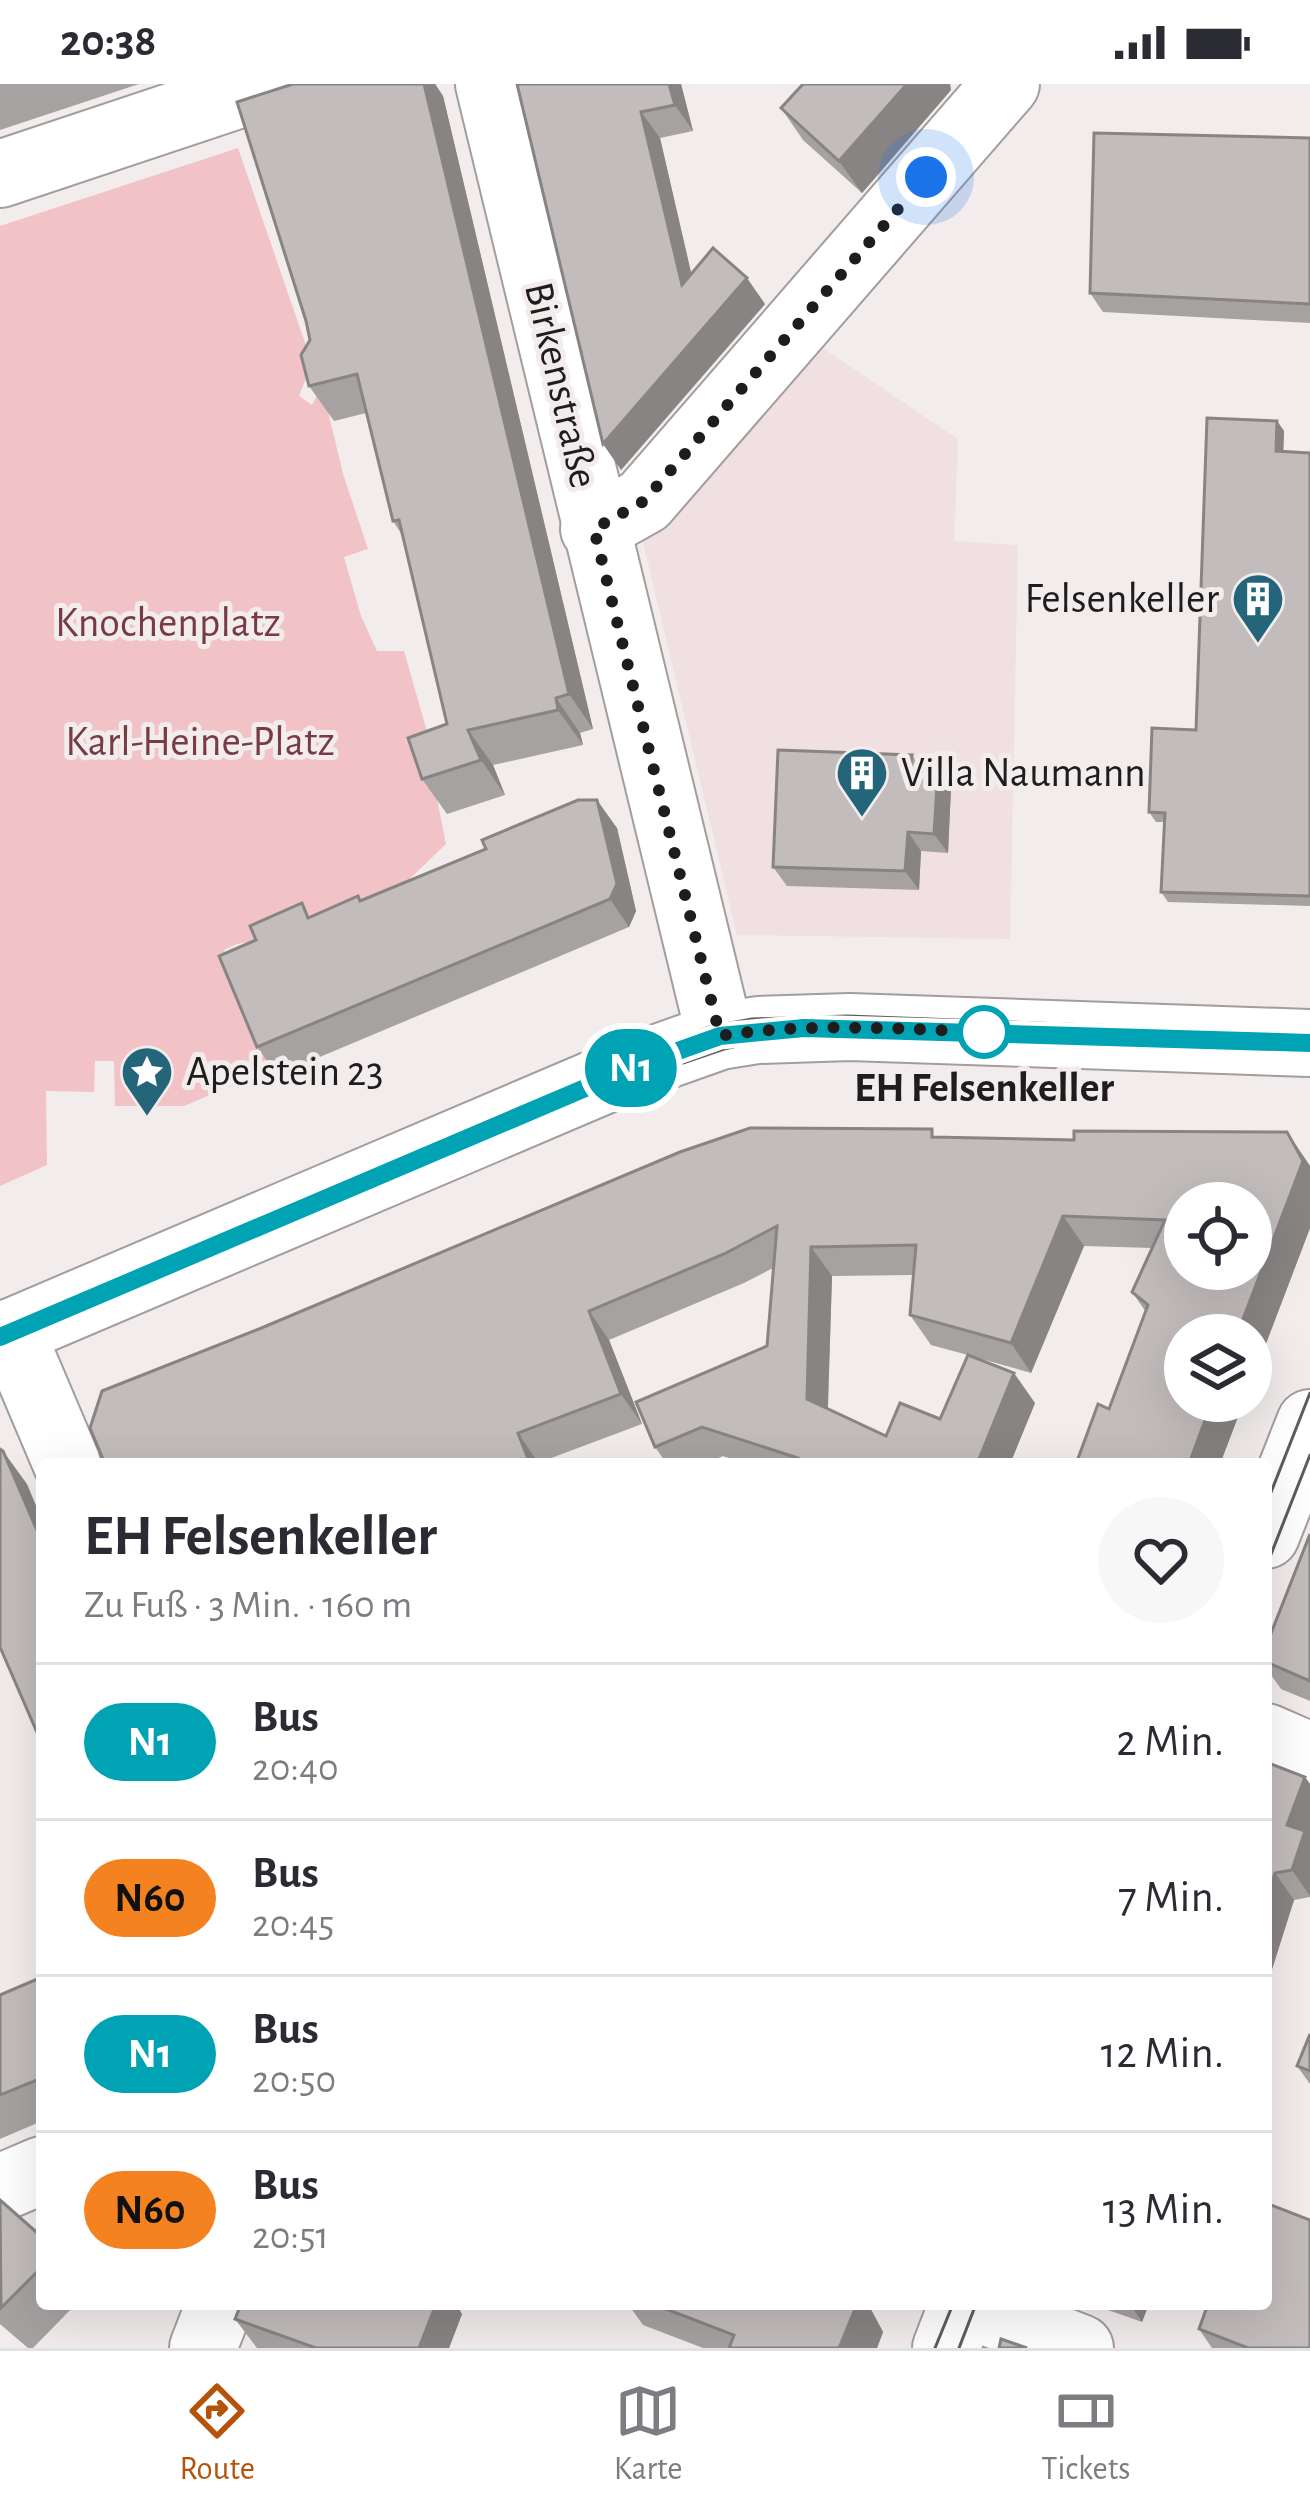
<!DOCTYPE html>
<html lang="de">
<meta charset="utf-8">
<style>
:root{--surface:#fff;--page:#f7f7f7;--text:#2b2b33;--muted:#7c7c81;--line:#e1e1e2;--accent:#b45309}
body{margin:0;font-family:"Alegreya Sans",sans-serif;background:var(--page);color:var(--text);height:100vh;display:flex;flex-direction:column;font-size:45px;white-space:nowrap}
*{box-sizing:border-box;margin:0}
p{font-size:39px;color:var(--muted)}
.icon{flex:none;width:66px;height:66px;fill:none;stroke:currentColor;stroke-width:2;stroke-linecap:round;stroke-linejoin:round}
.map{position:relative;flex:1;overflow:hidden}
.details{position:absolute;left:36px;top:1374px;width:1236px;height:852px;display:flex;flex-direction:column;background:var(--surface);border-radius:12px;box-shadow:0 12px 48px #0002}
.details>*{flex:none}
.badge{padding:0 24px;border-radius:39px;font-size:42px;line-height:78px}
.tools{position:absolute;left:1164px;top:1098px;display:grid;gap:24px}
.tools a{display:grid;place-items:center;width:108px;height:108px;border-radius:50%;background:var(--surface);box-shadow:0 12px 48px #0002;font-size:60px}
.you{position:absolute;width:60px;height:60px;margin:-30px;border:9px solid #fff;border-radius:50%;background:#1a73e8;box-shadow:0 0 0 18px #1a73e833}
.map>.badge{position:absolute;translate:-50% -50%;box-shadow:0 0 0 6px #fff}
.round{display:grid;place-items:center;flex:none;width:126px;height:126px;border-radius:63px;background:var(--page)}
.head{display:flex;align-items:center;justify-content:space-between;height:204px;padding:0 48px}
h1{font-size:57px;font-weight:600;line-height:90px}
ul{padding:0;list-style:none}
li{display:flex;align-items:center;gap:36px;height:156px;padding:0 48px;border-top:3px solid var(--line)}
li div{flex:1}
li b{display:block;font-size:45px}
li em{font-style:normal}
li .badge{min-width:132px;font-weight:700;text-align:center}
.status{display:flex;justify-content:space-between;align-items:center;height:84px;padding:0 60px;background:var(--surface);direction:ltr}
.status svg{height:33px;fill:currentColor}
.menu{display:flex;justify-content:space-around;align-items:center;height:168px;border-top:3px solid var(--line);background:var(--surface);font-size:33px;color:var(--muted)}
.menu a{display:grid;justify-items:center;gap:6px}
.menu .current{color:var(--accent)}
.map>svg:first-child{display:block}
.built{fill:#f0e0e1}
.green{fill:#f2c3c6}
.lines{fill:none;stroke-linecap:round;stroke-linejoin:round}
.minor-casing{stroke:#a39d9d;stroke-width:70}
.major-casing{stroke:#a39d9d;stroke-width:70}
.minor{stroke:#fff;stroke-width:66}
.major{stroke:#fff;stroke-width:66}
.tram{stroke:#5f5c5c;stroke-width:3}
.wall{fill:#a7a2a2;fill-rule:evenodd}
.shaded-wall{fill:#888484}
.building{fill:#c2bcbc;stroke:#888484;stroke-width:3;fill-rule:evenodd}
.line-casing{stroke:#fff;stroke-width:27}
.line{stroke:#00a3b4;stroke-width:18}
.walk{stroke:#1e1c1c;stroke-width:12;stroke-dasharray:0 21.6}
.stop-dot{fill:#fff;stroke:#00a3b4;stroke-width:6}
.labels{text-anchor:middle;dominant-baseline:central;stroke-width:10;stroke-linejoin:round;paint-order:stroke}
.street-label{font-size:42px;fill:#1e1c1c;stroke:#f2ecec}
.poi-label{font-size:42px;fill:#1e1c1c;stroke:#f2ecec;text-anchor:start}
.park-label{font-size:42px;fill:#783b43;stroke:#f2ecec}
.stop-label{font-size:42px;font-weight:bold;fill:#1e1c1c;stroke:#f2ecec}
</style>
<div class="status"><b>20:38</b><svg viewBox="0 0 49 12"><path d="M0 12V9h3v3zM5 12V6h3v6zM10 12V3h3v9zM15 12V0h3v12zM26 1h20v11H26zM47 4h2v5h-2z"/></svg></div>
<div class="map">
<svg width="1310" height="2264" viewBox="0 0 1310 2264">
<rect width="100%" height="100%" fill="#f2ecec"/>
<polygon class="built" points="818,261 958,355 954,457 1018,461 1010,855 737,851 643,458"/>
<polygon class="green" points="238,64 312,279 299,312 312,321 318,309 324,310 343,390 368,465 344,473 361,532 377,567 404,567 436,679 432,690 446,760 371,832 331,844 237,860 224,866 274,984 184,1022 115,1022 114,977 95,977 94,1008 46,1007 47,1081 0,1102 0,142"/>
<g class="lines">
<g class="minor-casing">
<g id="minor">
<polyline points="489,0 720,952"/>
<polyline points="0,90 270,0"/>
<polyline points="594,445 644,417 1006,0"/>
<polyline points="11,1248 67,1380"/>
<polyline points="0,1253 644,979 720,952 758,946 850,943 1310,959"/>
<polyline points="1266,1653 1310,1672"/>
<polyline points="0,2104 42,2086"/>
<polyline points="967,2220 1080,2264"/>
<polyline points="203,2264 220,2220"/>
</g>
</g>
<g class="major-casing">
<g id="major">
<polyline points="1266,1451 1310,1339"/>
<polyline points="946,2264 963,2220"/>
</g>
</g>
<use href="#minor" class="minor"/>
<use href="#major" class="major"/>
<g class="tram">
<polyline points="0,1241 709,943 752,935 847,932 1310,949"/>
<polyline points="0,1263 627,998 724,965 765,956 850,952 1310,969"/>
<polyline points="1266,1421 1310,1309"/>
<polyline points="1266,1483 1310,1371"/>
<polyline points="935,2264 953,2220"/>
<polyline points="959,2264 976,2220"/>
</g>
</g>
<g class="wall">
<polygon points="0,0 139,0 0,46"/>
<polygon points="293,0 435,0 443,12 593,645 580,649 583,661 493,681 505,711 447,730 422,695 447,640 402,451 393,437 366,329 334,337 309,302 310,256"/>
<polygon points="517,0 681,0 693,47 660,54 691,190 765,220 621,386"/>
<polygon points="803,0 950,0 951,6 862,109 803,56 781,24"/>
<polygon points="1310,54 1310,239 1103,228 1090,209"/>
<polygon points="1277,337 1284,347 1283,368 1310,369 1310,822 1168,818 1161,808 1164,738 1156,738 1149,728 1196,646"/>
<polygon points="912,671 920,684 938,685 951,704 948,769 921,767 919,806 787,802 773,783"/>
<polygon points="617,744 636,827 629,843 277,991 257,963 311,832"/>
<path d="M1287 1048 1310 1082V1144L1251 1299V1251L1185 1317H1244L1220 1380 1109 1325 1146 1228 1132 1208 1152 1164 1084 1162 1031 1289 971 1272 1035 1319 1010 1380H747L723 1372 705 1380H667L655 1363 767 1262 773 1184 744 1199 609 1256 642 1340 538 1379 105 1380 938 1053 1074 1056ZM913 1191 910 1231 931 1261 968 1271 940 1335 886 1352 828 1325 832 1192Z"/>
<polygon points="1310,1450 1310,1617 1281,1605 1266,1584 1266,1562"/>
<polygon points="1266,1678 1305,1693 1310,1700 1310,1813 1294,1816 1266,1904"/>
<polygon points="42,1893 42,2037 0,2055 0,1911"/>
<polygon points="1310,1950 1310,2000 1297,1982"/>
<polygon points="0,2116 42,2153 42,2220 76,2220 33,2264 28,2264 0,2240"/>
<polygon points="628,2220 868,2220 883,2248 877,2264 703,2264 643,2241"/>
<polygon points="1091,2220 1149,2220 1142,2238"/>
<polygon points="462,2230 449,2264 257,2264 235,2235"/>
<polygon points="1199,2245 1310,2264 1212,2264"/>
</g>
<g class="shaded-wall">
<polygon points="424,0 435,0 443,12 593,645 569,610"/>
<polygon points="669,0 681,0 693,47 675,21"/>
<polygon points="907,0 950,0 951,6 862,109 839,77"/>
<polygon points="641,28 660,54 700,227 682,201"/>
<polygon points="747,194 765,220 621,386 603,360"/>
<polygon points="1277,337 1284,347 1283,377 1276,367"/>
<polygon points="556,614 580,649 583,661 558,626"/>
<polygon points="468,646 493,681 505,711 481,676"/>
<polygon points="938,685 951,704 948,769 934,750"/>
<polygon points="597,716 617,744 636,827 629,843 610,815"/>
<polygon points="908,748 921,767 919,806 905,787"/>
<polygon points="1287,1048 1310,1082 1310,1144 1251,1299 1251,1251 1237,1251"/>
<polygon points="1063,1132 1084,1162 1031,1289 1011,1259"/>
<polygon points="811,1163 832,1192 827,1344 807,1315"/>
<polygon points="589,1227 609,1256 642,1340 621,1310"/>
<polygon points="1014,1289 1035,1319 1010,1380 977,1380"/>
<polygon points="1212,1317 1244,1317 1220,1380 1189,1380"/>
<polygon points="518,1349 539,1380 530,1380"/>
<polygon points="3,1367 27,1400 42,1436 42,1458"/>
<polygon points="1305,1693 1310,1700 1310,1812 1292,1786 1287,1741"/>
<polygon points="1275,1789 1294,1816 1266,1904 1266,1818"/>
<polygon points="436,2220 456,2220 462,2230 449,2264 419,2264"/>
<polygon points="857,2220 868,2220 883,2248 877,2264 839,2264"/>
<polygon points="1130,2220 1149,2220 1142,2238"/>
</g>
<g class="building">
<polygon points="293,0 424,0 569,610 556,614 558,626 468,646 481,676 422,695 408,654 447,640 399,436 393,437 357,290 309,302 301,271 310,256 306,237 237,18"/>
<polygon points="517,0 669,0 675,21 641,28 682,201 713,164 747,194 603,360"/>
<polygon points="803,0 907,0 839,77 781,24"/>
<polygon points="1094,49 1310,54 1310,220 1090,209"/>
<polygon points="1207,334 1277,337 1276,367 1310,369 1310,812 1161,808 1165,729 1149,728 1152,644 1196,646"/>
<polygon points="778,666 912,671 910,683 938,685 934,750 908,748 905,787 773,783"/>
<polygon points="578,716 597,716 617,800 610,815 257,963 219,872 256,856 250,842 302,819 308,834 358,812 360,817 486,765 482,756"/>
<path d="M750 1044 932 1045V1053L1074 1056V1047L1287 1048 1303 1077 1237 1251H1185V1317H1212L1189 1380H1076L1098 1320 1109 1325 1148 1221 1132 1208 1165 1136 1063 1132 1011 1259 910 1231 916 1161 811 1163 807 1315 886 1352 900 1319 940 1335 968 1271 1014 1289 977 1380H796L798 1374 702 1343 655 1363 636 1318 767 1262 777 1142 724 1170 589 1227 621 1310 518 1349 530 1380H105L90 1344 102 1307 259 1245 680 1068ZM1185 1119H1251V1185H1185Z"/>
<polygon points="0,1365 3,1367 42,1458 42,1660 0,1563"/>
<polygon points="1310,1450 1310,1597 1266,1578 1266,1562"/>
<polygon points="1266,1678 1305,1693 1287,1741 1305,1747 1292,1786 1275,1789 1266,1818"/>
<polygon points="42,1893 42,1994 0,2011 0,1911"/>
<polygon points="1310,1950 1310,1987 1297,1982"/>
<polygon points="0,2116 42,2153 42,2183 1,2224"/>
<polygon points="1266,2119 1310,2136 1310,2264 1248,2264 1199,2245 1208,2220 1266,2220"/>
<polygon points="241,2220 436,2220 419,2264 316,2264 235,2235"/>
<polygon points="653,2220 857,2220 839,2264 729,2264 734,2251"/>
<polygon points="1001,2255 1027,2264 999,2264"/>
</g>
<g class="lines">
<g class="line-casing">
<polyline id="line" points="0,1253 644,979 720,952 804,944 1310,959"/>
</g>
<use href="#line" class="line"/>
<path class="walk" d="M926 93 644 417 594 445 720 952C808 938 899 945 988 948H984"/>
</g>
<defs>
<g id="building-pin" transform="scale(2.7)"><path d="M0 17L-7.5 6A9.5 9.5 0 1 1 7.5 6Z" fill="#25657a" stroke="#f2ecec"/><path d="M-4-6H4V6H1V3H-1V6H-4ZM-2.5-4.3h1.7v1.8h-1.7ZM.8-4.3h1.7v1.8H.8ZM-2.5-1h1.7V.8h-1.7ZM.8-1h1.7V.8H.8Z" fill="#fff"/></g>
<g id="sight-pin" transform="scale(2.7)"><path d="M0 17L-7.5 6A9.5 9.5 0 1 1 7.5 6Z" fill="#25657a" stroke="#f2ecec"/><path d="M0-6L1.8-2.2L6-1.7L2.9 1.2L3.7 5.4L0 3.3L-3.7 5.4L-2.9 1.2L-6-1.7L-1.8-2.2Z" fill="#fff"/></g>
</defs>
<g fill-rule="evenodd">
<use href="#building-pin" x="1258" y="515"/>
<use href="#building-pin" x="862" y="689"/>
<use href="#sight-pin" x="147" y="988"/>
</g>
<circle class="stop-dot" cx="984" cy="948" r="24"/>
<g class="labels">
<g class="street-label">
<text transform="translate(561 301) rotate(77)">Birkenstraße</text>
</g>
<g class="poi-label">
<text x="1219" y="515" text-anchor="end">Felsenkeller</text>
<text x="901" y="689">Villa Naumann</text>
<text x="186" y="988">Apelstein 23</text>
</g>
<g class="park-label">
<text x="168" y="539">Knochenplatz</text>
<text x="200" y="658">Karl-Heine-Platz</text>
</g>
<g class="stop-label">
<text x="984" y="1004">EH Felsenkeller</text>
</g>
</g>
</svg>
<div class="tools">
<a><svg class="icon" aria-label="locate" viewBox="0 0 24 24"><circle cx="12" cy="12" r="6"/><path d="M12 2v4M12 18v4M2 12h4M18 12h4"/></svg></a>
<a><svg class="icon" aria-label="layers" viewBox="0 0 24 24"><path d="M12 4l9 5-9 5-9-5zM3 14l9 5 9-5"/></svg></a>
</div>
<div class="you" style="left:926px;top:93px"></div>
<b class="badge" style="left:631px;top:984px;background:#00a3b4;color:#fff">N1</b>
<section class="details">
<div class="head"><div><h1>EH Felsenkeller</h1><p>Zu Fuß · 3 Min. · 160 m</p></div><a class="round"><svg class="icon" aria-label="heart" viewBox="0 0 24 24"><path d="M12 20l-8-8c-3-5 5-10 8-4 3-6 11-1 8 4z"/></svg></a></div>
<ul>
<li><span class="badge" style="background:#00a3b4;color:#fff">N1</span><div><b>Bus</b><p>20:40</p></div><em>2 Min.</em></li>
<li><span class="badge" style="background:#f58220;color:#111">N60</span><div><b>Bus</b><p>20:45</p></div><em>7 Min.</em></li>
<li><span class="badge" style="background:#00a3b4;color:#fff">N1</span><div><b>Bus</b><p>20:50</p></div><em>12 Min.</em></li>
<li><span class="badge" style="background:#f58220;color:#111">N60</span><div><b>Bus</b><p>20:51</p></div><em>13 Min.</em></li>
</ul>
</section>
</div>
<nav class="menu">
<a class="current"><svg class="icon" aria-label="directions" viewBox="0 0 24 24"><path d="M12 3l9 9-9 9-9-9zM9 14v-3h6M13 9l2 2-2 2"/></svg>Route</a>
<a><svg class="icon" aria-label="map" viewBox="0 0 24 24"><path d="M3 6l6-2 6 2 6-2v14l-6 2-6-2-6 2zM9 4v14M15 6v14"/></svg>Karte</a>
<a><svg class="icon" aria-label="tickets" viewBox="0 0 24 24"><path d="M3 7h18v10H3zM15 7v10"/></svg>Tickets</a>
</nav>
